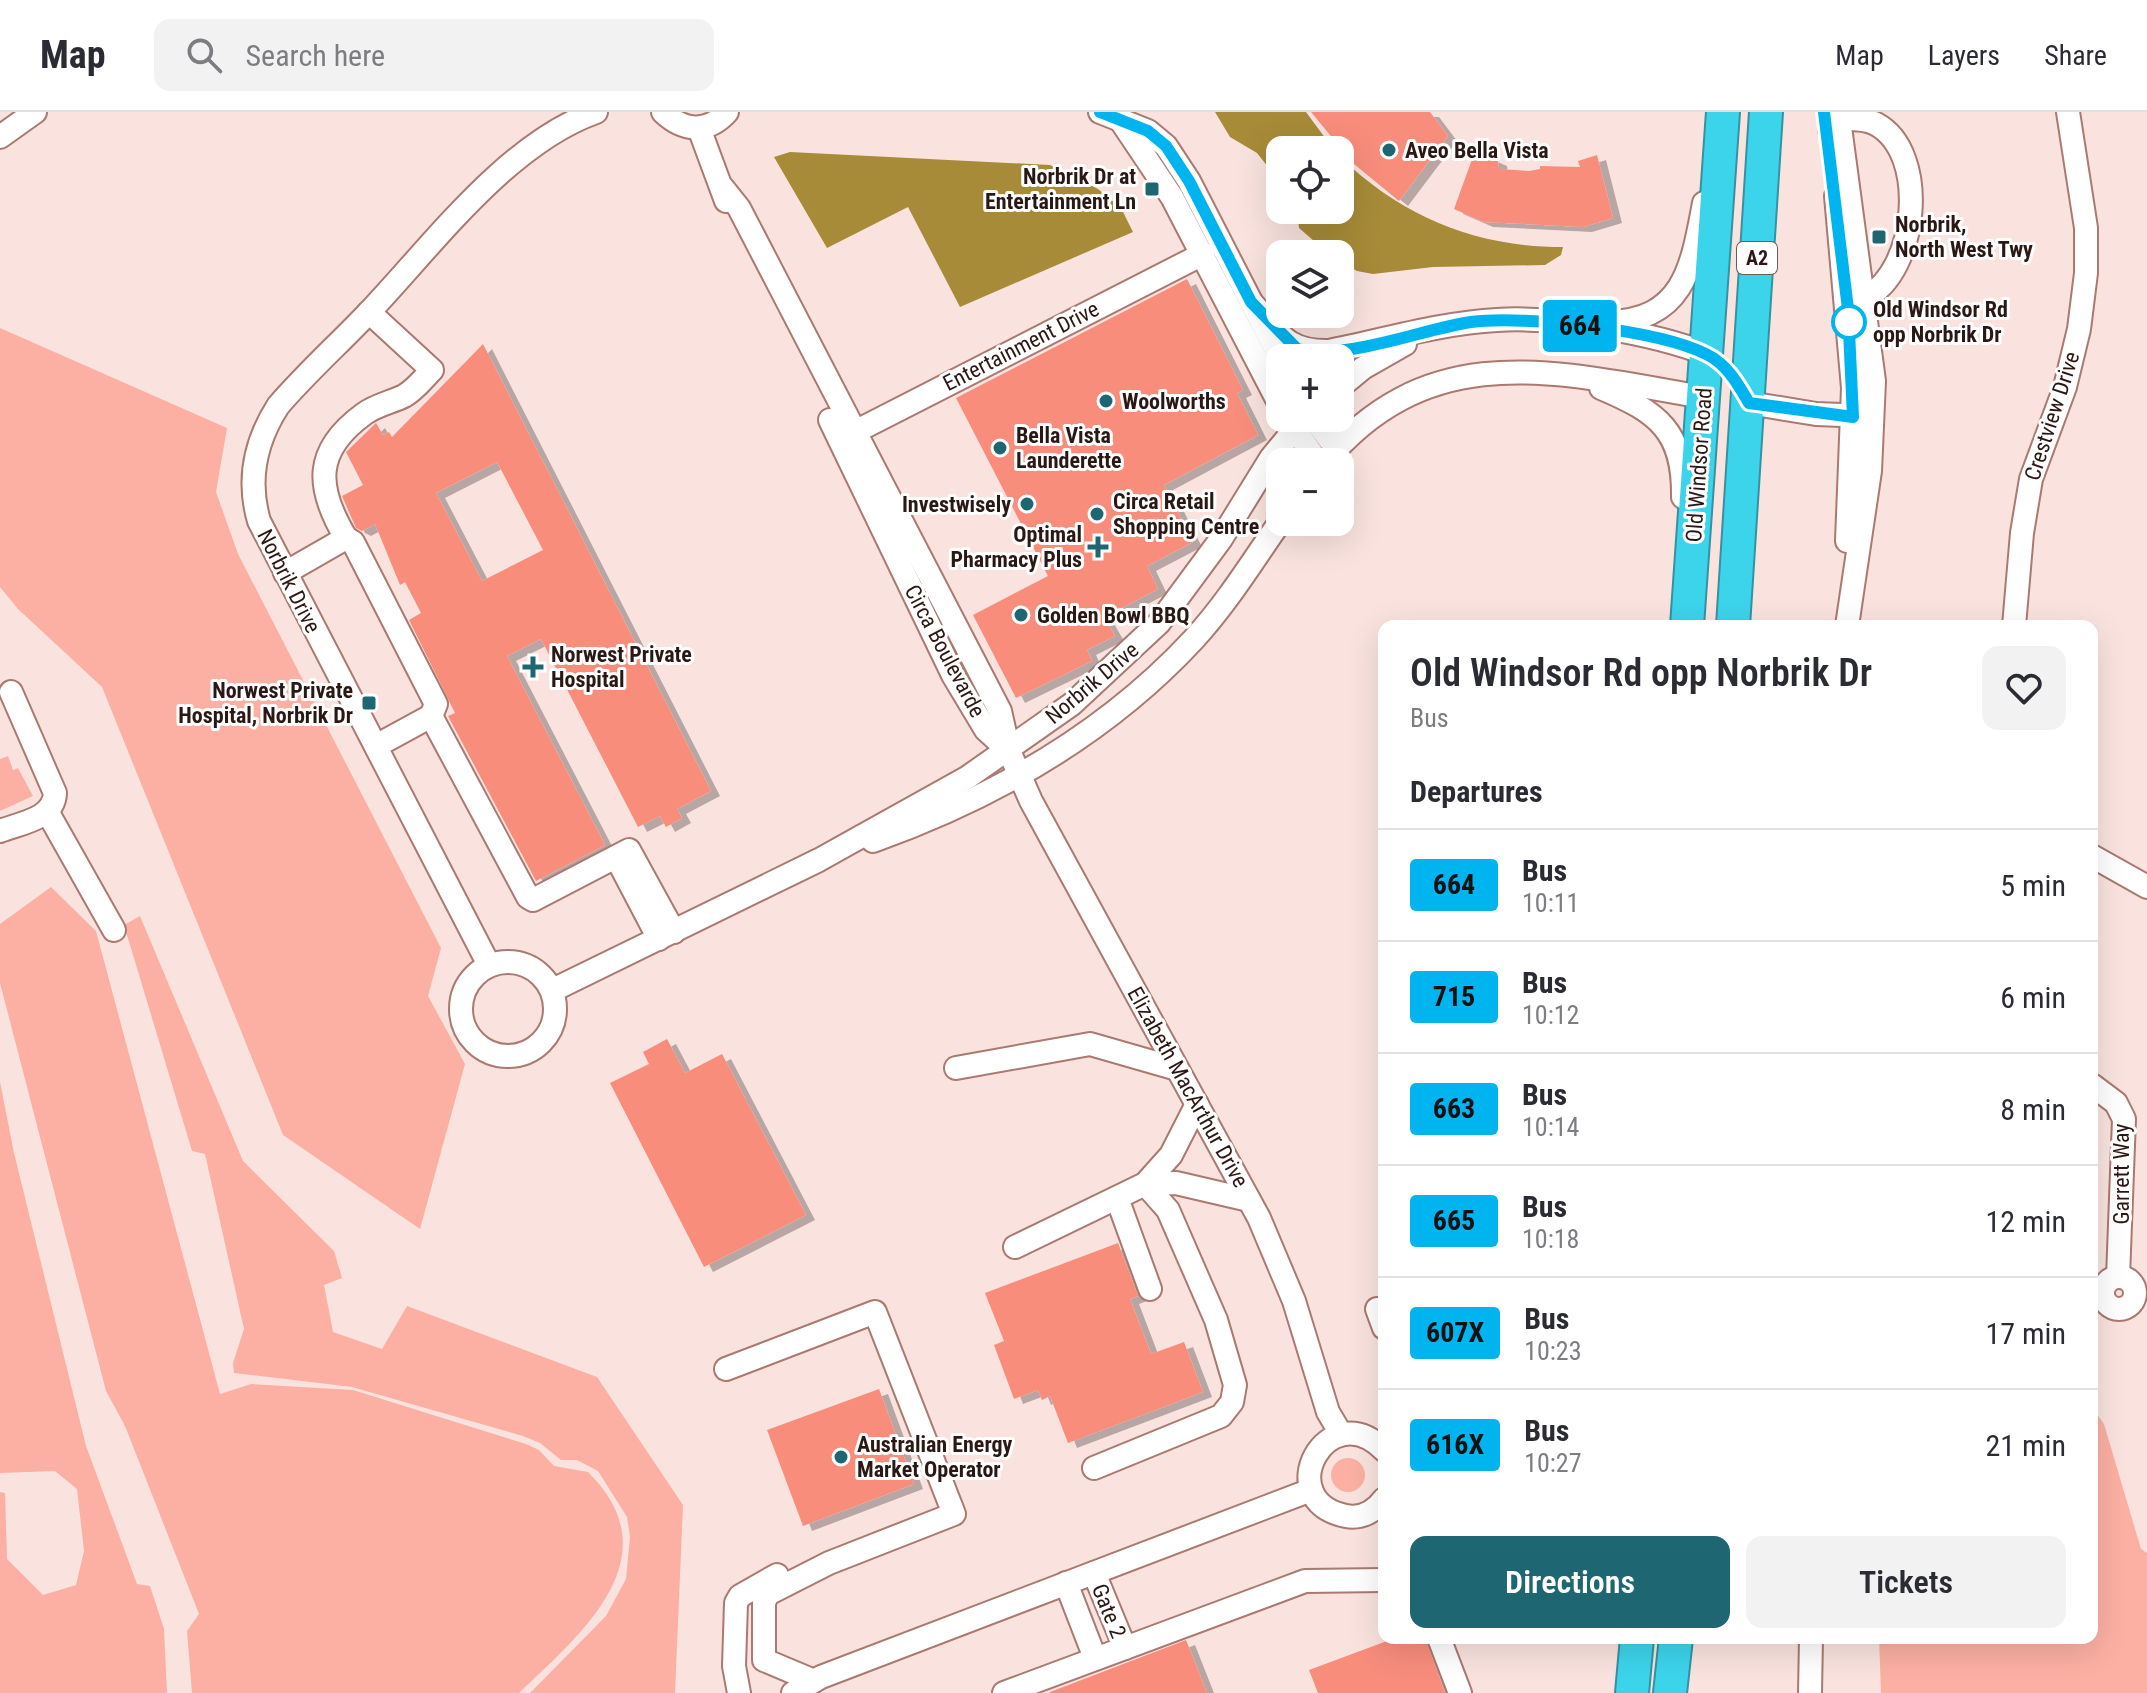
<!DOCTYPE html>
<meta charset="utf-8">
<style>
:root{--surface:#fff;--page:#f2f2f3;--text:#2b2b33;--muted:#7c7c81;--line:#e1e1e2;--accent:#1d6672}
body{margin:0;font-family:"Roboto Condensed",sans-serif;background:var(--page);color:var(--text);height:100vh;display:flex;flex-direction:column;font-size:30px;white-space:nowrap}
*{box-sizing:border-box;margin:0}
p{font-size:26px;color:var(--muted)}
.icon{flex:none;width:44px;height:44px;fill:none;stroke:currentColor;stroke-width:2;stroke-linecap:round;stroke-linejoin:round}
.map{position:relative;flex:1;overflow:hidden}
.details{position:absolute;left:1378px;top:508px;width:720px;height:1024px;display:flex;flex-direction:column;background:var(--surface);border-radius:16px;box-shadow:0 8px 32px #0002}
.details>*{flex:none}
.badge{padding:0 16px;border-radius:6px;font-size:28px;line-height:52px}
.fabs{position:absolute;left:1266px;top:24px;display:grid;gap:16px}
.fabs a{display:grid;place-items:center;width:88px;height:88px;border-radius:16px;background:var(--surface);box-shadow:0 8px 32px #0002;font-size:40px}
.map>.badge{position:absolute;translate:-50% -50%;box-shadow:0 0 0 4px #fff}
h2{padding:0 32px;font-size:30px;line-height:72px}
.round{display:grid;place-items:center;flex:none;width:84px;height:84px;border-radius:16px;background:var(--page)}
.headline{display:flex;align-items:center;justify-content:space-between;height:136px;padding:0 32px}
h1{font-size:38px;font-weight:600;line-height:60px}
.cta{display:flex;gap:16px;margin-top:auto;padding:16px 32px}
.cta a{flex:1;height:92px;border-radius:16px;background:var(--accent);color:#fff;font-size:32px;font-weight:600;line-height:92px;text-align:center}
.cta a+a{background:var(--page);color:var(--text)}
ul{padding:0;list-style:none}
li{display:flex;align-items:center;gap:24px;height:112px;padding:0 32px;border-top:2px solid var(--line)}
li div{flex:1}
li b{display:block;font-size:30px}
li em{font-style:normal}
li .badge{min-width:88px;font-weight:700;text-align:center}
header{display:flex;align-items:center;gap:48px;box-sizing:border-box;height:112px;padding:0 40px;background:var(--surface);border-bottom:2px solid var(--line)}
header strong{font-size:38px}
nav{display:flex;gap:44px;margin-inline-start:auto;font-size:28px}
.search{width:560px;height:72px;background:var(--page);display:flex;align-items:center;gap:20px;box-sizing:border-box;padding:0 28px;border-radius:16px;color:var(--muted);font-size:30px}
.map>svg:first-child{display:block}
.green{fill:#fbb0a3}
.water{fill:#a78b38}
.building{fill:#f98d7c;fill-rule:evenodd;filter:url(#shadow)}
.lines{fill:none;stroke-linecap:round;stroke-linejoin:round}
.minor-casing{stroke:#aa7970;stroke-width:26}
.highway-casing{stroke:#3692a0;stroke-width:36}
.minor{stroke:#fff;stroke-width:22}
.highway{stroke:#3cd4eb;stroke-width:32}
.line-casing{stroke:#fff;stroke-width:18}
.line{stroke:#00b5ef;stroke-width:12}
.poi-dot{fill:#1d6672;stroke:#fff;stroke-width:3}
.stop-dot{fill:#fff;stroke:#00b5ef;stroke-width:4}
.labels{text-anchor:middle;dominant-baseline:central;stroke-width:6;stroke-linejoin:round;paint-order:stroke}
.shield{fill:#fff;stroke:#6b5d5b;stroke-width:2}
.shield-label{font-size:20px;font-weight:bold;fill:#2b1815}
.poi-label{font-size:22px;font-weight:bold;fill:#2b1815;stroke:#fff;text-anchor:start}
.stop-label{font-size:22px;font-weight:bold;fill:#2b1815;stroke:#fff;text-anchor:start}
.street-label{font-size:22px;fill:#2b1815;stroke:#fff}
</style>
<header>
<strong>Map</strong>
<div class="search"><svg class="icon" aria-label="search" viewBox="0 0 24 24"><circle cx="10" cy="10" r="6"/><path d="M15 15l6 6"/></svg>Search here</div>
<nav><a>Map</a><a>Layers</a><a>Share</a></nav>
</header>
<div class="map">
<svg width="2147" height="1581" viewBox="0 0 2147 1581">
<defs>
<filter id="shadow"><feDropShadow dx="9" dy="5" stdDeviation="0" flood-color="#0004"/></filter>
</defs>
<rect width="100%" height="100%" fill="#fae3df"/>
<g class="green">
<polygon points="0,216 227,316 216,380 238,442 441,836 428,884 465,952 420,1117 283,1023 102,575 18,497 0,475"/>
<polygon points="8,644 13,658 18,656 33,684 0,699 0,647"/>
<path d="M51 775 96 819 220 1282 251 1272 353 1278 526 1332 539 1338 554 1354 588 1360C674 1445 581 1522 519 1581H192L187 1519 199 1502 125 1314 106 1279 0 871V812Z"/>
<polygon points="140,804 243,1049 334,1139 342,1166 324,1173 333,1220 382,1237 407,1194 597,1265 683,1393 675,1581 530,1581 606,1504 626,1467 630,1425 627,1405 598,1359 577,1348 561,1348 540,1331 523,1324 352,1275 234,1261 233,1251 244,1217 205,1042 192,1039 124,813"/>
<polygon points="0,970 14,1041 86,1334 137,1472 150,1474 164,1517 167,1581 0,1581 0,1380 5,1381 7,1447 43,1483 76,1473 84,1439 77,1377 55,1359 0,1361"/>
<polygon points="2092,1295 2104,1312 2141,1437 2147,1441 2147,1581 1881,1581 1879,1526 2092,1526"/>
<circle cx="1348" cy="1363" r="17"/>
</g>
<g class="water">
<polygon points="1215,0 1306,0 1334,38 1280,38 1280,70 1257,41 1230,25"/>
<polygon points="790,40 1050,53 1098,77 1121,96 1133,120 960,195 908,95 827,136 774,45"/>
<path d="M1340 45C1403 105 1475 135 1563 135L1561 143 1545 153 1433 155 1373 162 1357 159 1340 149V142H1329L1299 116 1297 98H1340Z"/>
</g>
<g class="building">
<polygon points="1311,0 1430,0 1448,24 1399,89 1354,52"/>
<polygon points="1475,39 1498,49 1499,57 1529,59 1540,57 1540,54 1580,55 1578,49 1597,43 1613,106 1583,115 1484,110 1454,97"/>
<polygon points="1187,167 1243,278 1237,281 1258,323 1164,373 1193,430 1147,454 1158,477 1104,505 1115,524 1087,538 1092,549 1016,586 973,503 1048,464 956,286"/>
<path d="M483 232 711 679 677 697 682 706 666 715 660 704 638 715 541 527 507 544 605 733 536 769 448 604 455 601 409 508 421 501 405 470 400 473 375 412 362 419 356 416 342 384 363 373 346 340 376 311 383 323 389 320 392 325ZM497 350 543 438 482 469 436 381Z"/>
<polygon points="667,927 685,961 722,942 806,1103 704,1155 610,971 649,952 643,940"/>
<polygon points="1118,1131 1138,1184 1130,1187 1151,1242 1184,1230 1203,1280 1068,1331 1050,1284 1042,1288 1038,1278 1014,1287 994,1233 1004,1229 985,1181"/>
<polygon points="879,1277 914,1372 803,1414 767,1318"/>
<polygon points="1395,1526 1425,1526 1445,1581 1318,1581 1309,1558"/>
<polygon points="1186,1528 1207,1581 1050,1581 1050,1580"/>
</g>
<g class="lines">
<g class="minor-casing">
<g id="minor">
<path d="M663 0C683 19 707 22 727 0"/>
<polyline points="1100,0 1148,19 1166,34 1189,69 1280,246"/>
<polyline points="1838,0 1874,269 1870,359 1847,514"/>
<polyline points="1121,9 1172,85 1280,293"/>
<polyline points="699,16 726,89"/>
<path d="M1830 18 1839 7C1851 7 1865 6 1876 12 1930 41 1917 160 1866 185"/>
<polyline points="0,25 35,0"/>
<polyline points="723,76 739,96 1000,599 1009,639 1031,689 1259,1106 1294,1189 1328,1300 1341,1322"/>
<polyline points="1836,84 1853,276 1847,429"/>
<path d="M1251 190C1279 220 1285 240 1329 239 1384 228 1441 211 1497 208 1556 204 1653 221 1707 242"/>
<path d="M1607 210C1684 209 1692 155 1704 91"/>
<polyline points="1340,275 1363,256 1405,232"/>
<path d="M1601 276C1658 300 1684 319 1683 385"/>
<polyline points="1749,291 1816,302 1867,304"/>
<polyline points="1287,306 1318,350"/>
<polyline points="1313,306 1336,336"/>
<polyline points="830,308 953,563 986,618 1009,639"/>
<polyline points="841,327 1203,142"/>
<path d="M1325 350C1431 223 1561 261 1703 285"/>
<path d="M346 426C316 376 313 339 364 302 376 293 392 290 404 284 415 278 423 267 432 258L369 200"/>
<polyline points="285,461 346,426 353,430 436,592 431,604 376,634"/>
<polyline points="2014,514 2022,421 2031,367 2065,275 2079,217 2086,161 2086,116 2068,0"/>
<polyline points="431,604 528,785 533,788 629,738 674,820"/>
<polyline points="48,701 114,818"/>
<path d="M0 719C21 711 54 707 55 681L11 580"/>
<path d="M873 729C993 686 1106 622 1194 527 1227 491 1252 450 1280 410"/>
<polyline points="2092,744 2147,775"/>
<polyline points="616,745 659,827"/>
<circle cx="508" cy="897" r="47"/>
<path d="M489 853 259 409C247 368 255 330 278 294 307 260 341 230 372 197 435 130 508 31 596 0"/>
<polyline points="553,878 819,748 968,665 1072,592 1159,511 1221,427 1271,346 1304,306"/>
<polyline points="956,956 1090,932 1177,957"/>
<polyline points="2092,973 2116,991 2124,1007 2118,1165"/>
<polyline points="1145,1072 1176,1071 1249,1088"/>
<polyline points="1117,1086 1150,1177"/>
<polyline points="1015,1135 1145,1072 1171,1043 1197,992"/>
<circle cx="2119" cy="1181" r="16"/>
<polyline points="1377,1197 1384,1216"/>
<polyline points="726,1257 875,1200 954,1402 829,1451 768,1482 764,1490 764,1548 814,1569"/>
<path d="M1384 1338C1327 1281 1270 1389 1346 1404 1362 1407 1375 1399 1384 1387"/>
<polyline points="1094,1356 1221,1304 1232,1290 1235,1273 1216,1208 1168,1098 1145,1072"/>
<polyline points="1094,1461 1125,1536"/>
<polyline points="1066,1471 1095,1546"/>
<polyline points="1439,1526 1460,1581"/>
<polyline points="739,1581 734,1554 736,1491 740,1484 777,1463"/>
<polyline points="793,1581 821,1565 1311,1378"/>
<polyline points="1004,1581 1305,1469 1384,1468"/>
<polyline points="1810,1581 1811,1526"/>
</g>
</g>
<g class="highway-casing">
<g id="highway">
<polyline points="1687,514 1723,0"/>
<polyline points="1733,514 1766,0"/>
<polyline points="1632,1581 1637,1526"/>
<polyline points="1670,1581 1676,1526"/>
</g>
</g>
<use href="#minor" class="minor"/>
<use href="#highway" class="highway"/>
</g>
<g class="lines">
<g class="line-casing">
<path id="line" d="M1100 0 1148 19 1166 34 1189 69 1251 190 1297 237C1350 248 1418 218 1471 210 1524 203 1658 218 1706 242 1727 252 1738 272 1749 291L1853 305 1848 197 1824 0"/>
</g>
<use href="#line" class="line"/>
</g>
<g class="poi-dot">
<circle cx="1389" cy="38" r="8"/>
<rect x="1144" y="69" width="16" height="16" rx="4"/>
<rect x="1871" y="117" width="16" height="16" rx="4"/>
<circle cx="1106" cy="289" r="8"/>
<circle cx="1000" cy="336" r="8"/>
<circle cx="1027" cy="392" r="8"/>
<circle cx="1097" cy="402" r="8"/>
<path d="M1094 423h8v8h8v8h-8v8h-8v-8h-8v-8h8z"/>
<circle cx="1021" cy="503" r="8"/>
<path d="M529 543h8v8h8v8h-8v8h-8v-8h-8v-8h8z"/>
<rect x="361" y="583" width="16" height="16" rx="4"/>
<circle cx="841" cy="1345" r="8"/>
</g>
<circle class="stop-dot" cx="1849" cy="210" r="16"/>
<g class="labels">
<rect class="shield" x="1737" y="130" width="40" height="32" rx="6"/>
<g class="shield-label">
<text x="1757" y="146">A2</text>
</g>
<g class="poi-label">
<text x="1405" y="38">Aveo Bella Vista</text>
<text x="1136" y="64" text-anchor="end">Norbrik Dr at<tspan x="1136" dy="25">Entertainment Ln</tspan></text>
<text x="1895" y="112">Norbrik,<tspan x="1895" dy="25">North West Twy</tspan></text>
<text x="1122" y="289">Woolworths</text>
<text x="1016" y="323">Bella Vista<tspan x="1016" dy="25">Launderette</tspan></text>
<text x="1113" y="389">Circa Retail<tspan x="1113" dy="25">Shopping Centre</tspan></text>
<text x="1011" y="392" text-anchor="end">Investwisely</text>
<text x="1082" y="422" text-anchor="end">Optimal<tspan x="1082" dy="25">Pharmacy Plus</tspan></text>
<text x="1037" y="503">Golden Bowl BBQ</text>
<text x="551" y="542">Norwest Private<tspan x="551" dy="25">Hospital</tspan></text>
<text x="353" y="578" text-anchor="end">Norwest Private<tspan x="353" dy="25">Hospital, Norbrik Dr</tspan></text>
<text x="857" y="1332">Australian Energy<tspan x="857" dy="25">Market Operator</tspan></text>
</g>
<g class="stop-label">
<text x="1873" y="197">Old Windsor Rd<tspan x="1873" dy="25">opp Norbrik Dr</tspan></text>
</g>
<g class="street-label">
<text transform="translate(1021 234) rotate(-27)">Entertainment Drive</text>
<text transform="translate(2052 304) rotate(-72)">Crestview Drive</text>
<text transform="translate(1699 353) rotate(-86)">Old Windsor Road</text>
<text transform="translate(289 469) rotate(63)">Norbrik Drive</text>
<text transform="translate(945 539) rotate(62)">Circa Boulevarde</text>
<text transform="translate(1092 571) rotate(-40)">Norbrik Drive</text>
<text transform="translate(1188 975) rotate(61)">Elizabeth MacArthur Drive</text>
<text transform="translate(2121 1062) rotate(-90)">Garrett Way</text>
<text transform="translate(1109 1499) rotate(68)">Gate 2</text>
</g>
</g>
</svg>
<div class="fabs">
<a><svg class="icon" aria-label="locate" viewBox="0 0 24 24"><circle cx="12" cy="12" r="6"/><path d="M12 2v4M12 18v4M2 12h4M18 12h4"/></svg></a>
<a><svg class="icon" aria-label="layers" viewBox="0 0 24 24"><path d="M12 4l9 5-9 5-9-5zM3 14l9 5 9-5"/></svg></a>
<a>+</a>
<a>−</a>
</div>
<b class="badge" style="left:1580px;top:214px;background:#00b5ef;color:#111">664</b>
<section class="details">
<div class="headline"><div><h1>Old Windsor Rd opp Norbrik Dr</h1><p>Bus</p></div><a class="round"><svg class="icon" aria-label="heart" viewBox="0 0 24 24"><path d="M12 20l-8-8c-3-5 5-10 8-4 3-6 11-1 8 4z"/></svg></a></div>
<h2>Departures</h2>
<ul>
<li><span class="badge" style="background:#00b5ef;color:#111">664</span><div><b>Bus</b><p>10:11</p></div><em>5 min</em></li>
<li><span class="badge" style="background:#00b5ef;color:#111">715</span><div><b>Bus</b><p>10:12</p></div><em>6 min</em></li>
<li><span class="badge" style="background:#00b5ef;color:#111">663</span><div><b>Bus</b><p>10:14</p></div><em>8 min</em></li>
<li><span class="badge" style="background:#00b5ef;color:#111">665</span><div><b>Bus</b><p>10:18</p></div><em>12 min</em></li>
<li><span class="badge" style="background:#00b5ef;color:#111">607X</span><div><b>Bus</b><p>10:23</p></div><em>17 min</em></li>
<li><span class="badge" style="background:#00b5ef;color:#111">616X</span><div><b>Bus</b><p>10:27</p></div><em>21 min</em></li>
</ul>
<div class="cta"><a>Directions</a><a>Tickets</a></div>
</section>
</div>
